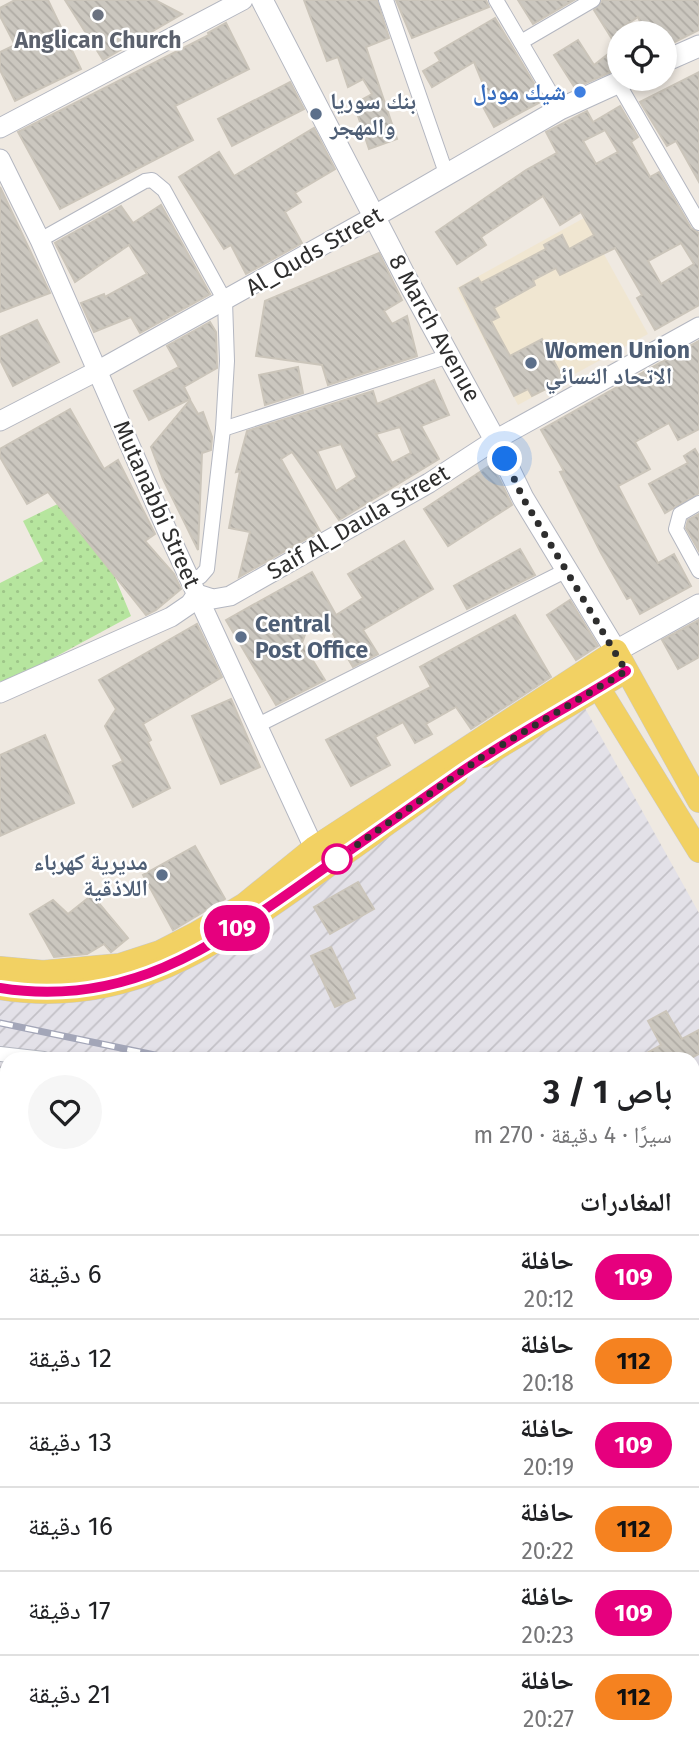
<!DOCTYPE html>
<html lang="ar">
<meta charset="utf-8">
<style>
:root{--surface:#fff;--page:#f6f6f6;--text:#202124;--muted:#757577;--line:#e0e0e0}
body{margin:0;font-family:"Fira Sans","Noto Naskh Arabic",sans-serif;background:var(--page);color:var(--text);direction:rtl;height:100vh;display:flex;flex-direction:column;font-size:26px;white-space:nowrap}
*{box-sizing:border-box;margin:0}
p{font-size:23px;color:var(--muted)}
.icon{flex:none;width:38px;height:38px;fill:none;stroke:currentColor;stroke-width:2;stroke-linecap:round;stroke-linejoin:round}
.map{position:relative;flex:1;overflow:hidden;direction:ltr}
.side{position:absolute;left:0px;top:1052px;width:700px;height:702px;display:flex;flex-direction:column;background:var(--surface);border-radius:21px 21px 0 0;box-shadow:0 4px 10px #0003;direction:rtl}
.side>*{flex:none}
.badge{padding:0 14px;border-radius:23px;font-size:24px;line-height:46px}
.controls{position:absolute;left:607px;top:21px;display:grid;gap:14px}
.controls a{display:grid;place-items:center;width:70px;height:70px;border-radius:50%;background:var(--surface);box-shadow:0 4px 10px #0003;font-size:35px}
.you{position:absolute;width:35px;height:35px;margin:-18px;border:5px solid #fff;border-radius:50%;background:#1a73e8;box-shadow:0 0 0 10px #1a73e833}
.map>.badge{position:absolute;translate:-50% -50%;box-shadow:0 0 0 4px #fff}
h2{padding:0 28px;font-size:26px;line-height:63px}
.round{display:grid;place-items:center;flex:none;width:74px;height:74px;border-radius:37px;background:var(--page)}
.summary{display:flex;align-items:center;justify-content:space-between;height:119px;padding:0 28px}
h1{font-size:33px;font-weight:700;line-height:52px}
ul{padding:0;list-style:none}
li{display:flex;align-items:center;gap:21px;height:84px;padding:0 28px;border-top:2px solid var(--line)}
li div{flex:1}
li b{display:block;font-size:26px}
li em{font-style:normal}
li .badge{min-width:77px;font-weight:700;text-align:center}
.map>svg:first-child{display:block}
.industrial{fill:url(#industrial-furrows)}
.education{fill:#f0e6d1}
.park{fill:url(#park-dots)}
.water{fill:url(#water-ripples)}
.building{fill:url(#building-back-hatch);stroke:#cbc5ba;stroke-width:2;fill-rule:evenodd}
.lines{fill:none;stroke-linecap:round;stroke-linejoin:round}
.service-casing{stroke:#b4b7c1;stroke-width:9}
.minor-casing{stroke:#b4b7c1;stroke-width:16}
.tertiary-casing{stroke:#b4b7c1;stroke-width:21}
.secondary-casing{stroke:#b4b7c1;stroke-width:23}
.primary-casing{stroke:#c9c9c9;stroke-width:24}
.service{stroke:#fff;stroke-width:7}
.minor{stroke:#fff;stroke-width:14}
.tertiary{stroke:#fff;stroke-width:19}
.secondary{stroke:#fff;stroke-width:21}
.primary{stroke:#f2d163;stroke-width:23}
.rail-casing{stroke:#a3a6b8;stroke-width:7}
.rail{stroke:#fff;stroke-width:4.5;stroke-dasharray:13;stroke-linecap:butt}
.line-casing{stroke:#fff;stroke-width:16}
.line{stroke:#e6007e;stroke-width:10}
.walk{stroke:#2e2e2e;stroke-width:7;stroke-dasharray:0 12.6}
.worship-dot{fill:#6b7280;stroke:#fff;stroke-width:2.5}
.shop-dot{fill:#3f7fe0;stroke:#fff;stroke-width:2.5}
.service-dot{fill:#5c6f8a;stroke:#fff;stroke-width:2.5}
.stop-dot{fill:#fff;stroke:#e6007e;stroke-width:3.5}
.labels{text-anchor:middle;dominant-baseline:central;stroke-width:5;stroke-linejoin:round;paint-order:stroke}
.worship-label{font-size:23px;font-weight:bold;fill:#5b616d;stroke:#fff}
.shop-label{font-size:23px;font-weight:bold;fill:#366cbe;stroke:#fff;text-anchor:end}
.service-label{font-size:23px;font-weight:bold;fill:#4e5e75;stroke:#fff;text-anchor:start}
.street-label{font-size:23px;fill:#2e2e2e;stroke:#fff}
</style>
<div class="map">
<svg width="699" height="1752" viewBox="0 0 699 1752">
<defs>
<pattern id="industrial-furrows" width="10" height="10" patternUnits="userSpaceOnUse" patternTransform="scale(1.75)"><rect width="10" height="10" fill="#e3e1e8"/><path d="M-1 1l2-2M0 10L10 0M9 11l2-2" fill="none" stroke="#c3c1c7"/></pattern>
<pattern id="park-dots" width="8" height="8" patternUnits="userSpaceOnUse" patternTransform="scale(1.75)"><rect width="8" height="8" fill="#b6e59e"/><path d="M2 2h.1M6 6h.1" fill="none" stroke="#9dc588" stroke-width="1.8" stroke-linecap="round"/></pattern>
<pattern id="water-ripples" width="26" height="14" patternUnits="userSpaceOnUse" patternTransform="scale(1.75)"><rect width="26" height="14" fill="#75cff0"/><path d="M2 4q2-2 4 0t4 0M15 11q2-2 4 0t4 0" fill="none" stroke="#66b2ce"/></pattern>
<pattern id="building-back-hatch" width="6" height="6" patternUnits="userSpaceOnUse" patternTransform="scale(1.75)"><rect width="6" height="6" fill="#cbc7bf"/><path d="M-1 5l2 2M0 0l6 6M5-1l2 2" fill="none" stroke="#afaba4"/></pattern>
</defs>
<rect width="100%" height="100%" fill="#efe9e1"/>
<g class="industrial">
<polygon points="581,701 699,913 699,1565 693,1600 693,1059 7,1059 7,1205 0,1207 0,998 122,984 363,825"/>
<polygon points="219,1746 680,1746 681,1752 195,1752"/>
</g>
<polygon class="education" points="584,218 648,334 518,405 457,288"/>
<polygon class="park" points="80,493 131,616 5,684 0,681 0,583 43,561 23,521"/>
<polygon class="water" points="7,1205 7,1746 219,1747 195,1752 0,1752 0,1207"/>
<g class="building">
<polygon points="15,0 48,0 81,69 15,101 0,70 0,52 15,45 0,16 0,8"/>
<polygon points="65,0 155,0 182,14 103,60"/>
<polygon points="304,0 377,0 389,38 366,47 397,139 369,149 354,104 372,94 363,79 348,87 338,57 327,61"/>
<polygon points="396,0 486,0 489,7 412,38"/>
<polygon points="518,0 574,0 533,24"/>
<polygon points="603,0 699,0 699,30 665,47 665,33 645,33 638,17 620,29 620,68 575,88 554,55 578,40 594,65 617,47 594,10"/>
<polygon points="495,18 544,100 494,127 482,105 490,101 474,62 432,87 423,71 440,61 435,53"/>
<polygon points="226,23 249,69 175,106 193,140 60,209 18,132 209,35 208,33"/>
<polygon points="699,72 699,182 676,141 667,146 640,102"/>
<polygon points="290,82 304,109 232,146 218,119"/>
<path d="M620 106 638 137 631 142 650 177 659 172 691 228 699 233V305L655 330 637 298 642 295 615 248 560 275 556 268 533 280 535 285 494 308 499 317 491 321 510 356 542 339 564 380 532 396 528 389 514 396 460 288 478 278 481 283 546 249 544 245 562 235 569 249 594 235 581 212 560 225 543 196 481 237 486 245 457 264 436 232 526 170 557 153 546 132 587 111 593 122ZM605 130 618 152 596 164 583 141ZM681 243 694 264 661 284 648 261Z"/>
<polygon points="314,128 335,169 295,193 301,202 285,212 302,243 246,274 231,245 224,249 179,177 219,152 234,176"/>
<polygon points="0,187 50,293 0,312"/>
<polygon points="161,205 210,294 140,333 131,317 94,332 81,303 104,294 105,297 147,274 129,245 75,282 55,243 121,206 133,223"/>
<polygon points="379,253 402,300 384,311 392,324 407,316 417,356 328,385 322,365 256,356 265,301"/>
<polygon points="37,320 59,362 13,386 0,360 0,337"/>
<polygon points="210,322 216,332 217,368 184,387 190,399 149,420 134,391 179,367 167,346"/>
<polygon points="699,341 699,429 678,440 669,423 635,442 650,469 618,486 658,563 674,554 691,586 640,614 631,597 627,599 601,553 560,472 564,471 541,430"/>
<polygon points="298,367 303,393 265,405 259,375"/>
<path d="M434 380 449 415 421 426 439 459 339 520 292 452 281 459 320 531 239 577 250 532 229 528 240 471 236 472 247 431 373 391 377 404ZM400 427 411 453 392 463 376 434ZM341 444 357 477 336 491 317 451Z"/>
<polygon points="190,400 198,414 203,412 212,437 211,450 202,453 198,550 163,479 151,447"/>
<polygon points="70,409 104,469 118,460 155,534 145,541 174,574 181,589 156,610 146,615 48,492 27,504 0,457 0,449"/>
<polygon points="695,449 699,456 699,493 665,513 649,484 688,463 684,456"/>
<polygon points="492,464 512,505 448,546 424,509"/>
<polygon points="699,514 699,551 686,528 688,520"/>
<polygon points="404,541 433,589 363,630 378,654 353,667 324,619 307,629 302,643 325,680 276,705 226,620 312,572 336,615 363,598 348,574"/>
<polygon points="520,549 535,575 467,609 454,586"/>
<polygon points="570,600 598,646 576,660 547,615"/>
<polygon points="515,615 551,677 471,729 456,707 426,724 432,734 415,743 403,722 375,737 390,765 351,786 326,740 431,687 420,667"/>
<polygon points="699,620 699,657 678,669 662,640"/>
<polygon points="197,624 222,677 143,724 151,740 148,742 170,788 133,807 113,766 123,761 105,726 116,709 99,680"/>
<polygon points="231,699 260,767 221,784 192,716"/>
<polygon points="45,735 74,803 0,836 0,755"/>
<polygon points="195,846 225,899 173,930 143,875"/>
<polygon points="358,882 374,909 330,934 314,907"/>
<polygon points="92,895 128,938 111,952 104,944 87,954 54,957 30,914 53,900 68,914"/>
<polygon points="331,947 355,998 335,1007 311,956"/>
<polygon points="666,1011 682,1039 699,1030 699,1054 689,1059 636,1059 661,1045 648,1021"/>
</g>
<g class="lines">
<g class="service-casing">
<polyline id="service" points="693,1548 699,1524"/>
</g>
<g class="minor-casing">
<g id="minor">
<polyline points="386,0 446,173"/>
<polyline points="496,0 560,109"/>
<polyline points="521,42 593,0"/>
<polyline points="618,83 699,223"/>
<polyline points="40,240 145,181 152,180 164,190 225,301 227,361 223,429 207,569 200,577 189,577"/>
<polyline points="223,429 449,356"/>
<polyline points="699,503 680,514 676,529 699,571"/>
<polyline points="256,726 565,571"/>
<polyline points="0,1054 44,1059"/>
<polyline points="0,1077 7,1072"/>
<polyline points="440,1746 441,1752"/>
</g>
</g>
<g class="tertiary-casing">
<g id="tertiary">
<polyline points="0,128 243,0"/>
<polyline points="0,159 40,240 166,528 314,848"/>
<polyline points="0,421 99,370 375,216"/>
<polyline points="0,693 171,617 190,604 197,594 213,599 230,596 429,483 495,440 699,327"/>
</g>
</g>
<g class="secondary-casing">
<g id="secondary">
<polyline points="262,0 405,276 495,440 523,498 616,651 699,605"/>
<polyline points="665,61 699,46"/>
<polyline points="375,216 560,109 626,79"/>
</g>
</g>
<g class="primary-casing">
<g id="primary">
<polyline points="592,677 699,851"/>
<polyline points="484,756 626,671"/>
<polyline points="0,968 43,972 120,965 160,952 195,934 245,904 314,848 616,651 699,801"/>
<path d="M0 988C126 1009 215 946 312 877 360 843 408 809 456 775"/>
<polyline points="693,1663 699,1635"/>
<polyline points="693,1718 699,1744"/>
</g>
</g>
<use href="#service" class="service"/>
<use href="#minor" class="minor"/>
<use href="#tertiary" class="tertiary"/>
<use href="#secondary" class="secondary"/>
<use href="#primary" class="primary"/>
<g class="rail-casing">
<g id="rail">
<polyline points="0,1023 174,1059"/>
<polyline points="424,1752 429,1746"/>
</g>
</g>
<use href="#rail" class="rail"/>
</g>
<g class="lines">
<g class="line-casing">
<path id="line" d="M0 988C124 1008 210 949 306 881 356 846 405 811 454 777 509 738 569 707 626 671"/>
</g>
<use href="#line" class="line"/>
<polyline class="walk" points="337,859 485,755 626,671 523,498 505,459"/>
</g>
<circle class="worship-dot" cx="98" cy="15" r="7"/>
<circle class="shop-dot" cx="580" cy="92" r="7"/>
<g class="service-dot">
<circle cx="316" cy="114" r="7"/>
<circle cx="531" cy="363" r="7"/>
<circle cx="241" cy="637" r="7"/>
<circle cx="162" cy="875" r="7"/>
</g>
<circle class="stop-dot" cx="337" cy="859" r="14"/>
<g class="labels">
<g class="worship-label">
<text x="98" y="40">Anglican Church</text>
</g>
<g class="shop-label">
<text x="566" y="92">شيك مودل</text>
</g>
<g class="service-label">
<text x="330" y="101">بنك سوريا<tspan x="330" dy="26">والمهجر</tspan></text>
<text x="545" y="350">Women Union<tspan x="545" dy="26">الاتحاد النسائي</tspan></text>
<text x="255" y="624">Central<tspan x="255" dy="26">Post Office</tspan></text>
<text x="148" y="862" text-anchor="end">مديرية كهرباء<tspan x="148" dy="26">اللاذقية</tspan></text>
</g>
<g class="street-label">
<text transform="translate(314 251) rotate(-30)">Al_Quds Street</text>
<text transform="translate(435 328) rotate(61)">8 March Avenue</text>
<text transform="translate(157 504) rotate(66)">Mutanabbi Street</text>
<text transform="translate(358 522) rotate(-30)">Saif Al_Daula Street</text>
</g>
</g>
</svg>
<div class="controls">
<a><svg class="icon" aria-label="locate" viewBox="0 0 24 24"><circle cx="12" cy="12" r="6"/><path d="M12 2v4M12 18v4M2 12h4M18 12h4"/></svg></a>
</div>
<div class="you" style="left:505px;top:459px"></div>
<b class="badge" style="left:237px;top:928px;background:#e6007e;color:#fff">109</b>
<section class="side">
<div class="summary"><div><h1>باص 1 / 3</h1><p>سيرًا · 4 دقيقة · 270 m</p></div><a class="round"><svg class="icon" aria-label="heart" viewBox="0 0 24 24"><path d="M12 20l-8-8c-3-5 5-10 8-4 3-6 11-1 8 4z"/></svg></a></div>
<h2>المغادرات</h2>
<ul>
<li><span class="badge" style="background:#e6007e;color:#fff">109</span><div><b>حافلة</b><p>20:12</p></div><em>6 دقيقة</em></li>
<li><span class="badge" style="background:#f58220;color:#111">112</span><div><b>حافلة</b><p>20:18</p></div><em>12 دقيقة</em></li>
<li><span class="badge" style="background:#e6007e;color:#fff">109</span><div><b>حافلة</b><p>20:19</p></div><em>13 دقيقة</em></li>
<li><span class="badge" style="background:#f58220;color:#111">112</span><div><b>حافلة</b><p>20:22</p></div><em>16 دقيقة</em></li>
<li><span class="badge" style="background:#e6007e;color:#fff">109</span><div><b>حافلة</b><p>20:23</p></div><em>17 دقيقة</em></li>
<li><span class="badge" style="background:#f58220;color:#111">112</span><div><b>حافلة</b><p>20:27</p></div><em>21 دقيقة</em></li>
</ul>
</section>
</div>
